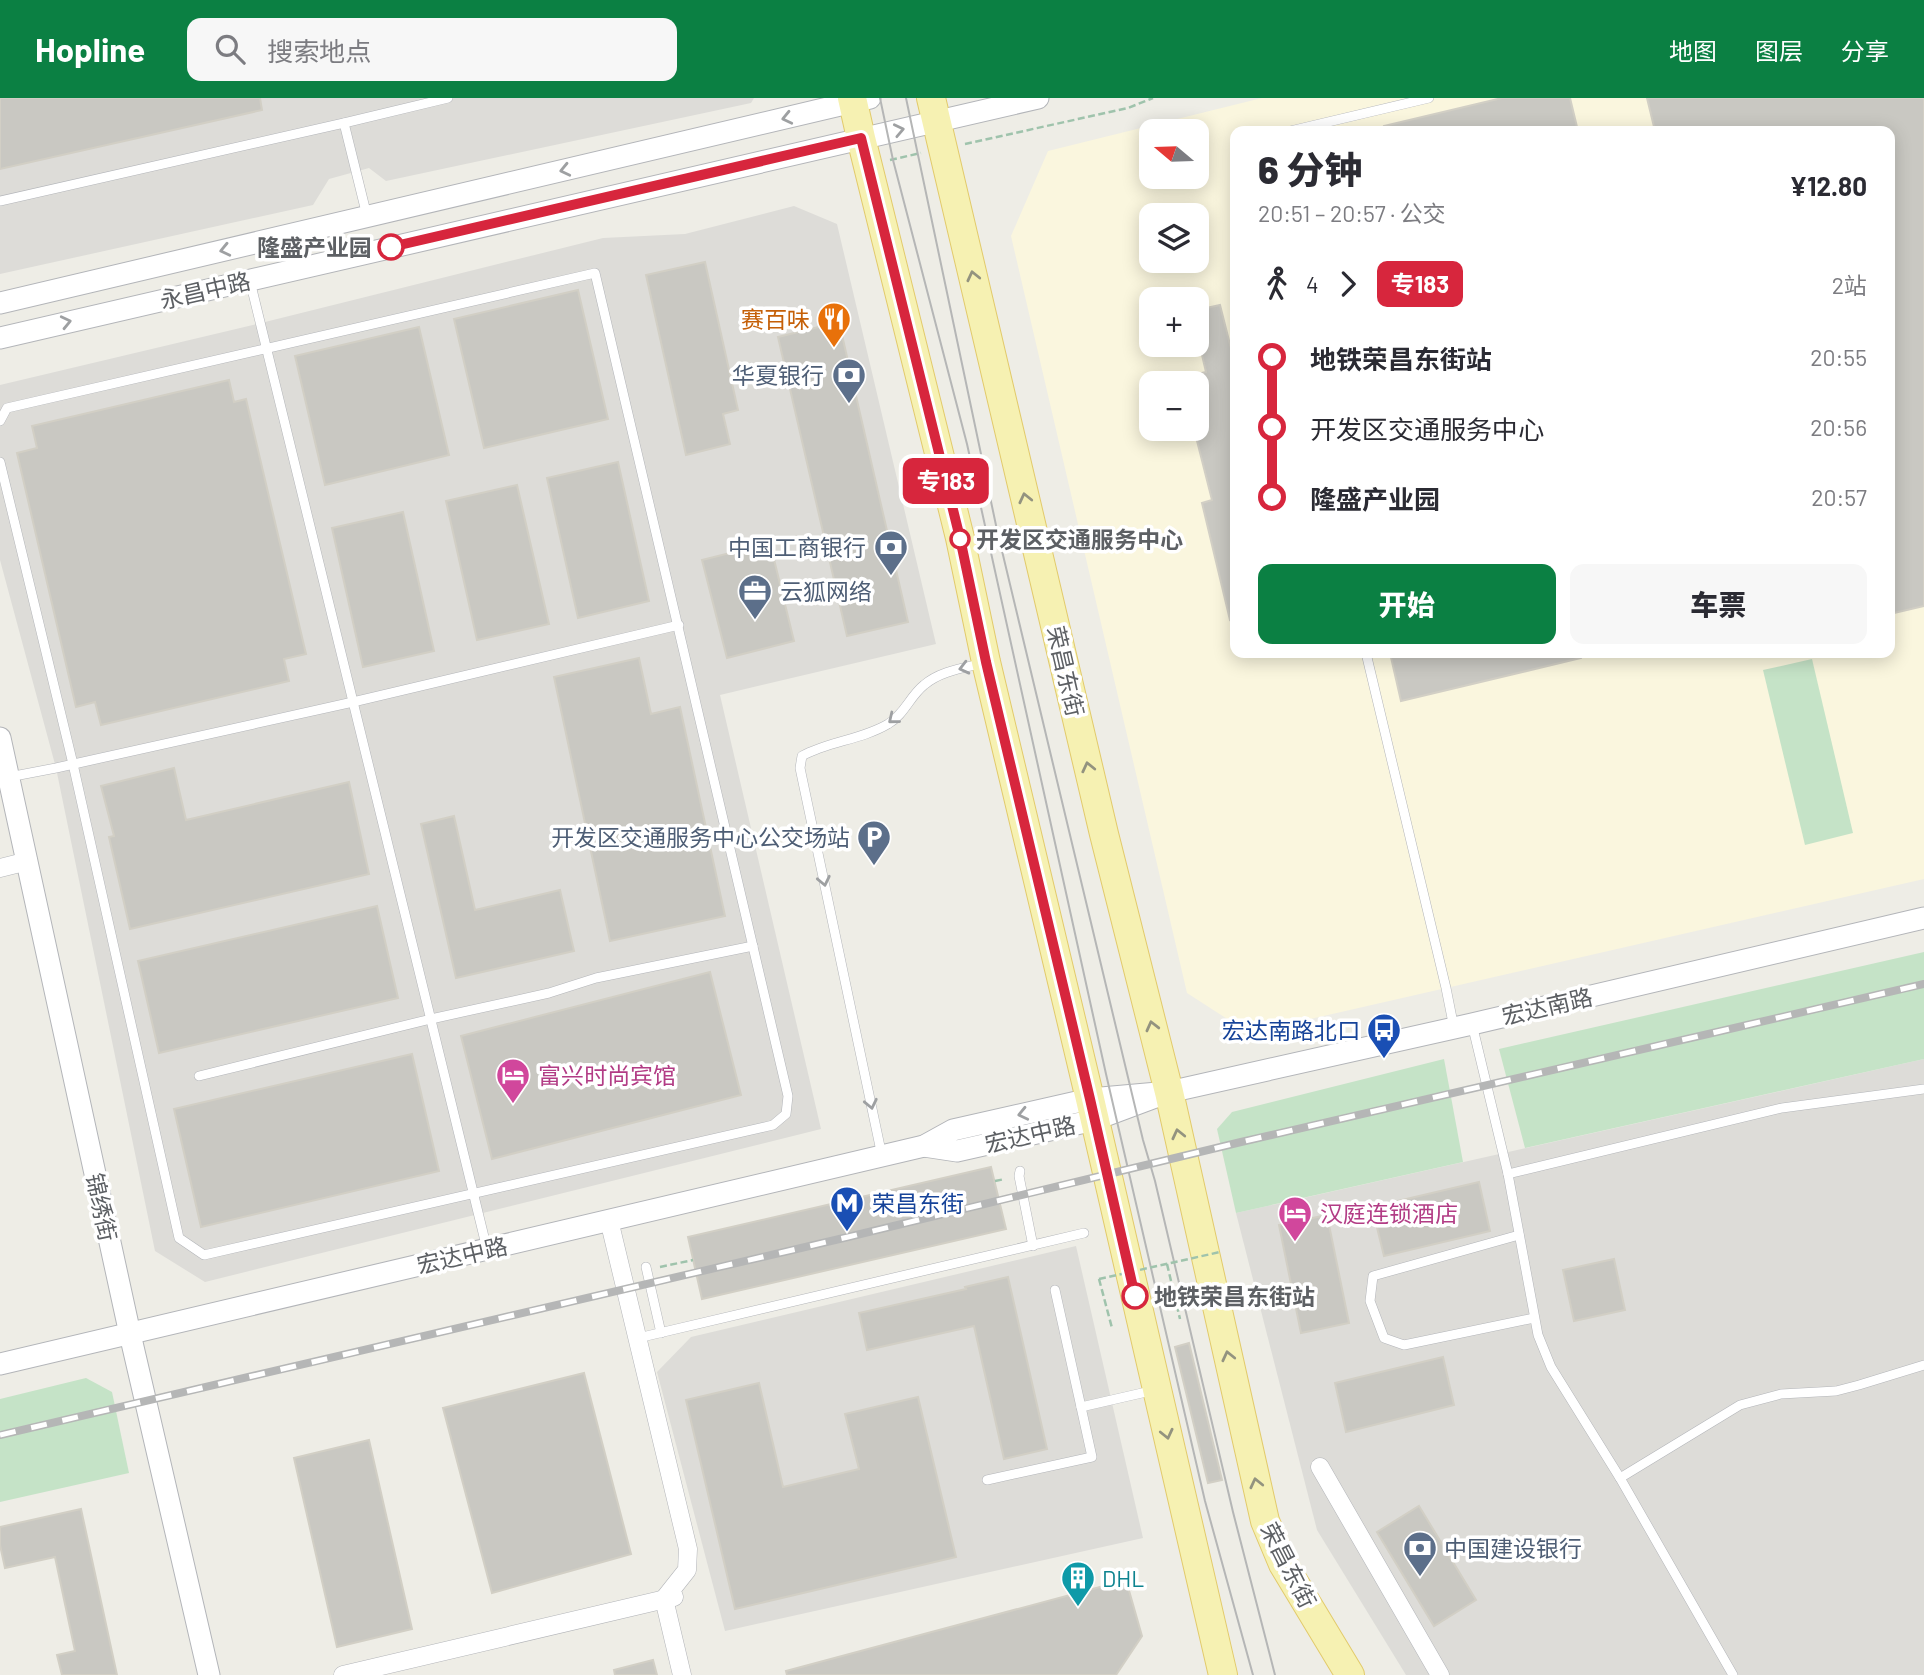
<!DOCTYPE html>
<html lang="zh">
<meta charset="utf-8">
<style>
:root{--surface:#fff;--page:#f7f7f7;--text:#2b2b33;--muted:#7c7c81;--accent:#0b8043}
body{margin:0;font-family:Barlow,"Noto Sans SC",sans-serif;background:var(--page);color:var(--text);height:100vh;display:flex;flex-direction:column;font-size:26px;white-space:nowrap}
*{box-sizing:border-box;margin:0}
p{font-size:23px;color:var(--muted)}
.icon{flex:none;width:38px;height:38px;fill:none;stroke:currentColor;stroke-width:2;stroke-linecap:round;stroke-linejoin:round}
.map{position:relative;flex:1;overflow:hidden}
.panel{position:absolute;left:1230px;top:28px;width:665px;height:532px;display:flex;flex-direction:column;background:var(--surface);border-radius:14px;box-shadow:0 4px 18px #0003}
.panel>*{flex:none}
.badge{padding:0 14px;border-radius:10px;font-size:24px;line-height:46px}
.needle{width:46px;rotate:289deg}
.tools{position:absolute;left:1139px;top:21px;display:grid;gap:14px}
.tools a{display:grid;place-items:center;width:70px;height:70px;border-radius:14px;background:var(--surface);box-shadow:0 4px 18px #0003;font-size:35px}
.map>.badge{position:absolute;translate:-50% -50%;box-shadow:0 0 0 4px #fff}
.legs{display:flex;align-items:center;gap:10px;height:77px;padding:0 28px;font-size:23px}
.legs p{margin-inline-start:auto}
.headline{display:flex;align-items:center;justify-content:space-between;height:119px;padding:0 28px}
h1{font-size:38px;font-weight:800;line-height:52px}
.primary-button{display:flex;gap:14px;margin-top:auto;padding:14px 28px}
.primary-button a{flex:1;height:80px;border-radius:14px;background:var(--accent);color:#fff;font-size:28px;font-weight:800;line-height:80px;text-align:center}
.primary-button a+a{background:var(--page);color:var(--text)}
ul{padding:0 28px;list-style:none}
li{display:flex;align-items:center;gap:24px;height:70px;font-size:26px}
li i{display:grid;place-items:center;width:10px;height:100%;margin:0 9px;background:currentColor}
li i::after{content:'';width:18px;height:18px;margin:-9px;border:5px solid;border-radius:50%;background:var(--surface)}
li p{margin-inline-start:auto}
li:first-child i{background:linear-gradient(#0000 50%,currentColor 0)}
li:last-child i{background:linear-gradient(currentColor 50%,#0000 0)}
header{display:flex;align-items:center;gap:42px;box-sizing:border-box;height:98px;padding:0 35px;background:var(--accent);color:#fff}
header strong{font-size:33px}
nav{display:flex;gap:38px;margin-inline-start:auto;font-size:24px}
.search{width:490px;height:63px;background:var(--page);display:flex;align-items:center;gap:18px;box-sizing:border-box;padding:0 24px;border-radius:14px;color:var(--muted);font-size:26px}
.map>svg:first-child{display:block}
.commercial{fill:#faf6de;fill-rule:evenodd}
.industrial{fill:#dddcd8}
.green{fill:#c5e3c7}
.building{fill:#c9c8c2;stroke:#d2cfc5;stroke-width:2}
.lines{fill:none;stroke-linecap:round;stroke-linejoin:round}
.service-casing{stroke:#b3b5b9;stroke-width:10}
.minor-casing{stroke:#b3b5b9;stroke-width:19}
.tertiary-casing{stroke:#b3b5b9;stroke-width:23}
.primary-casing{stroke:#e2ca6b;stroke-width:30}
.path{stroke:#9fc3ac;stroke-width:2.5;stroke-dasharray:7 3.5;stroke-linecap:butt}
.service{stroke:#fff;stroke-width:9}
.minor{stroke:#fff;stroke-width:18}
.tertiary{stroke:#fff;stroke-width:21}
.primary{stroke:#f6f1b2;stroke-width:28}
.tram{stroke:#b5b6b6;stroke-width:2}
.rail-casing{stroke:#b5b6b6;stroke-width:8}
.rail{stroke:#fff;stroke-width:5;stroke-dasharray:16;stroke-linecap:butt}
.path-bridge{stroke:#9fc3ac;stroke-width:2.5;stroke-dasharray:7 3.5;stroke-linecap:butt}
.oneway{stroke:#9ea0a2}
.oneway2{stroke:#93937f}
.line-1-casing{stroke:#fff;stroke-width:16}
.line-1{stroke:#d7263d;stroke-width:10}
.stop-1-dot{fill:#fff;stroke:#d7263d;stroke-width:3.5}
.labels{text-anchor:middle;dominant-baseline:central;stroke-width:7;stroke-linejoin:round;paint-order:stroke}
.stop-label{font-size:23px;font-weight:bold;fill:#5d6064;stroke:#fff;text-anchor:start}
.street-label{font-size:23px;fill:#5d6064;stroke:#fff}
.food-label{font-size:23px;fill:#c56008;stroke:#fff;text-anchor:end}
.service-label{font-size:23px;fill:#4e5e75;stroke:#fff;text-anchor:end}
.transit-label{font-size:23px;fill:#164399;stroke:#fff;text-anchor:end}
.hotel-label{font-size:23px;fill:#b23c85;stroke:#fff;text-anchor:start}
.culture-label{font-size:23px;fill:#0d838f;stroke:#fff;text-anchor:start}
</style>
<header>
<strong>Hopline</strong>
<div class="search"><svg class="icon" aria-label="search" viewBox="0 0 24 24"><circle cx="10" cy="10" r="6"/><path d="M15 15l6 6"/></svg>搜索地点</div>
<nav><a>地图</a><a>图层</a><a>分享</a></nav>
</header>
<div class="map">
<svg width="1924" height="1577" viewBox="0 0 1924 1577">
<rect width="100%" height="100%" fill="#eeede6"/>
<path class="commercial" d="M1262 0H1924V781L1249 935 1187 895 1011 138 1048 53ZM1152 33H1197V79H1152ZM1236 33H1890V555H1236ZM1152 117H1197V163H1152ZM1152 201H1197V247H1152ZM1152 285H1197V331H1152Z"/>
<g class="industrial">
<polygon points="0,0 754,0 751,5 386,83 369,70 329,81 313,107 0,176"/>
<polygon points="794,108 837,126 936,546 720,597 821,1031 205,1184 155,1153 56,670 0,462 0,287 261,225 603,140 685,136"/>
<polygon points="1924,961 1924,1577 1406,1577 1317,1432 1236,1115"/>
<polygon points="1076,1148 1143,1440 725,1533 657,1274 691,1239"/>
</g>
<g class="green">
<polygon points="1812,561 1853,735 1805,747 1763,572"/>
<polygon points="1924,854 1924,961 1525,1050 1499,951"/>
<polygon points="1444,961 1463,1064 1236,1115 1217,1031 1232,1014"/>
<polygon points="86,1280 112,1294 129,1375 0,1404 0,1301"/>
</g>
<g class="building">
<polygon points="0,0 260,0 262,12 0,71"/>
<polygon points="1502,0 1570,0 1578,33 1385,33 1384,28"/>
<polygon points="1647,0 1924,0 1924,508 1890,516 1890,33 1655,33"/>
<polygon points="705,164 738,312 723,316 730,346 686,357 646,177"/>
<polygon points="578,192 608,321 484,350 454,221"/>
<polygon points="1220,207 1236,270 1236,521 1230,522 1202,405 1212,402 1194,331 1197,331 1197,276 1206,274 1197,236 1197,212"/>
<polygon points="839,224 908,524 847,538 778,239"/>
<polygon points="419,229 449,357 325,387 295,258"/>
<polygon points="229,282 234,304 246,301 306,556 284,561 289,583 101,627 95,604 76,609 17,355 37,350 32,328"/>
<polygon points="618,364 649,503 578,520 547,380"/>
<polygon points="517,387 549,526 477,542 446,403"/>
<polygon points="403,414 434,553 363,569 332,430"/>
<polygon points="770,445 794,543 727,560 702,462"/>
<polygon points="1390,555 1581,555 1581,560 1401,603"/>
<polygon points="639,560 651,616 680,609 725,818 610,843 554,579"/>
<polygon points="174,670 186,722 349,684 369,776 130,831 109,739 114,738 101,688"/>
<polygon points="454,718 475,812 560,792 574,853 456,880 421,726"/>
<polygon points="377,808 398,900 159,955 138,863"/>
<polygon points="710,874 741,997 492,1061 461,938"/>
<polygon points="412,956 439,1073 201,1129 174,1011"/>
<polygon points="991,1069 1006,1131 702,1201 688,1139"/>
<polygon points="1479,1084 1490,1133 1384,1158 1372,1109"/>
<polygon points="1327,1117 1349,1225 1301,1235 1279,1127"/>
<polygon points="1614,1161 1625,1212 1574,1223 1563,1172"/>
<polygon points="1008,1179 1047,1351 1004,1361 974,1228 867,1252 859,1215 966,1191 965,1189"/>
<polygon points="1189,1245 1222,1382 1208,1385 1175,1249"/>
<polygon points="1443,1259 1454,1307 1346,1334 1335,1285"/>
<polygon points="584,1275 631,1456 492,1495 443,1310"/>
<polygon points="759,1285 783,1389 859,1371 845,1316 918,1299 956,1459 735,1511 686,1302"/>
<polygon points="369,1342 412,1531 337,1549 294,1360"/>
<polygon points="1419,1408 1476,1502 1434,1528 1377,1434"/>
<polygon points="81,1411 117,1577 62,1577 57,1557 75,1553 55,1459 5,1470 0,1447 0,1429"/>
<polygon points="1126,1482 1142,1538 1116,1577 787,1577 786,1573"/>
<polygon points="653,1562 657,1577 615,1577 614,1572"/>
</g>
<g class="lines">
<g class="service-casing">
<g id="service">
<polyline points="344,25 367,118"/>
<polyline points="1290,33 1429,0"/>
<polyline points="0,103 344,25 448,0"/>
<polyline points="250,183 487,1151"/>
<polyline points="0,323 7,310 595,175 788,998 786,1016 773,1027 204,1157 179,1140 73,666 0,364"/>
<polyline points="1366,555 1446,890 1454,930"/>
<polyline points="9,679 56,670 353,604 679,527"/>
<polyline points="1472,926 1508,1076 1538,1237 1551,1269 1620,1380 1733,1577"/>
<polyline points="199,978 431,921 549,895 596,880 753,848"/>
<path d="M882 1058 800 670 802 658C829 643 861 642 888 626 904 617 910 598 924 587 940 573 964 570 984 565"/>
<polyline points="1020,1073 1019,1078 1033,1148"/>
<polyline points="1508,1076 1782,1010 1924,991"/>
<polyline points="1519,1137 1373,1178 1370,1203 1384,1240 1404,1247 1534,1220"/>
<polyline points="646,1169 661,1235"/>
<polyline points="1055,1192 1081,1309"/>
<polyline points="638,1240 1084,1135"/>
<polyline points="1620,1380 1740,1307 1781,1296 1836,1293 1859,1287 1924,1267"/>
<polyline points="987,1382 1092,1359 1081,1309 1155,1292"/>
</g>
</g>
<g class="minor-casing">
<g id="minor">
<polyline points="0,770 28,763"/>
<polyline points="609,1122 688,1451 687,1472 664,1501 682,1577"/>
<polyline points="1320,1369 1440,1577"/>
<polyline points="343,1577 674,1499"/>
</g>
</g>
<g class="tertiary-casing">
<g id="tertiary">
<polyline points="0,205 870,0"/>
<polyline points="0,240 1038,0"/>
<polyline points="0,640 130,1236 209,1577"/>
<polyline points="924,1048 957,1053 1094,1022 1169,994 1472,926 1924,820"/>
<polyline points="0,1266 924,1048 953,1032 1090,1001 1169,994"/>
</g>
</g>
<g class="primary-casing">
<g id="primary">
<polyline points="852,0 861,40 960,440 986,564 1090,1001 1223,1577"/>
<polyline points="931,0 1104,736 1169,994 1265,1423 1283,1466 1350,1577"/>
</g>
</g>
<g class="path">
<polyline points="965,46 1128,10 1153,0"/>
<polyline points="890,62 921,55"/>
<polyline points="995,1083 1005,1081"/>
<polyline points="1167,1166 1180,1221"/>
<polyline points="660,1169 693,1162"/>
<polyline points="1099,1181 1112,1230"/>
</g>
<use href="#service" class="service"/>
<use href="#minor" class="minor"/>
<use href="#tertiary" class="tertiary"/>
<use href="#primary" class="primary"/>
<g class="tram">
<polyline points="880,0 893,62 967,346 1106,976 1205,1403 1253,1577"/>
<polyline points="906,0 997,432 1143,1042 1155,1083 1233,1414 1275,1577"/>
</g>
<g class="rail-casing">
<polyline id="rail" points="0,1337 848,1139 1241,1044 1924,886"/>
</g>
<use href="#rail" class="rail"/>
<polyline class="path-bridge" points="1099,1181 1220,1154"/>
</g>
<defs><path id="oneway-chevron" d="M-2-3.5L2.5 0L-2 3.5" fill="none" stroke-width="1.6" stroke-linecap="round" stroke-linejoin="round" transform="scale(1.75)"/></defs>
<g class="oneway">
<use href="#oneway-chevron" transform="translate(787 20) rotate(167)"/>
<use href="#oneway-chevron" transform="translate(899 32) rotate(-12)"/>
<use href="#oneway-chevron" transform="translate(565 72) rotate(167)"/>
<use href="#oneway-chevron" transform="translate(225 152) rotate(167)"/>
<use href="#oneway-chevron" transform="translate(66 224) rotate(-13)"/>
<use href="#oneway-chevron" transform="translate(964 570) rotate(166)"/>
<use href="#oneway-chevron" transform="translate(893 621) rotate(141)"/>
<use href="#oneway-chevron" transform="translate(824 783) rotate(78)"/>
<use href="#oneway-chevron" transform="translate(871 1006) rotate(78)"/>
<use href="#oneway-chevron" transform="translate(1023 1016) rotate(167)"/>
</g>
<g class="oneway2">
<use href="#oneway-chevron" transform="translate(973 178) rotate(-103)"/>
<use href="#oneway-chevron" transform="translate(1025 400) rotate(-103)"/>
<use href="#oneway-chevron" transform="translate(1088 669) rotate(-103)"/>
<use href="#oneway-chevron" transform="translate(1152 928) rotate(-104)"/>
<use href="#oneway-chevron" transform="translate(1178 1036) rotate(-103)"/>
<use href="#oneway-chevron" transform="translate(1228 1258) rotate(-103)"/>
<use href="#oneway-chevron" transform="translate(1167 1336) rotate(77)"/>
<use href="#oneway-chevron" transform="translate(1256 1385) rotate(-103)"/>
</g>
<g class="lines">
<g class="line-1-casing">
<polyline id="line-1" points="391,149 861,40 960,440 986,564 1090,1001 1135,1198"/>
</g>
<use href="#line-1" class="line-1"/>
</g>
<defs>
<g id="restaurant-pin" transform="scale(1.75)"><path d="M0 17L-7.5 6A9.5 9.5 0 1 1 7.5 6Z" fill="#e8710a" stroke="#fff"/><path d="M-5-6h1v4h1v-4h1v4h1v-4h1v5L-1.5 .5V6h-2V.5L-5-1ZM5-6V6H3V1.5H1.5Q1.5-4 5-6Z" fill="#fff"/></g>
<g id="bank-pin" transform="scale(1.75)"><path d="M0 17L-7.5 6A9.5 9.5 0 1 1 7.5 6Z" fill="#5c6f8a" stroke="#fff"/><path d="M-6-4H6V4H-6ZM0-2.3a2.3 2.3 0 1 0 0 4.6a2.3 2.3 0 1 0 0-4.6Z" fill="#fff"/></g>
<g id="office-pin" transform="scale(1.75)"><path d="M0 17L-7.5 6A9.5 9.5 0 1 1 7.5 6Z" fill="#5c6f8a" stroke="#fff"/><path d="M-6-3h4V-5.5h4V-3h4V5H-6ZM-1-4.5V-3h2v-1.5ZM-6 0V1H6V0Z" fill="#fff"/></g>
<g id="parking-pin" transform="scale(1.75)"><path d="M0 17L-7.5 6A9.5 9.5 0 1 1 7.5 6Z" fill="#5c6f8a" stroke="#fff"/><path d="M-3.5-5.5H1a3.5 3.5 0 0 1 0 7H-1V5.5H-3.5ZM-1-3.4V-.6H.8a1.4 1.4 0 0 0 0-2.8Z" fill="#fff"/></g>
<g id="bus-pin" transform="scale(1.75)"><path d="M0 17L-7.5 6A9.5 9.5 0 1 1 7.5 6Z" fill="#1a4fb4" stroke="#fff"/><path d="M-5-6H5V4H4V6H2V4H-2V6H-4V4H-5ZM-3.5-4V0h7V-4ZM-3.5 1.2v1.5H-2V1.2ZM2 1.2v1.5H3.5V1.2Z" fill="#fff"/></g>
<g id="hotel-pin" transform="scale(1.75)"><path d="M0 17L-7.5 6A9.5 9.5 0 1 1 7.5 6Z" fill="#d1479c" stroke="#fff"/><path d="M-6-4.5h1.5V1H6V5H4.5V3h-9V5H-6ZM-4 0a1.8 1.8 0 1 1 3.6 0ZM.5 0V-2.5h3Q6-2.5 6 0Z" fill="#fff"/></g>
<g id="metro-pin" transform="scale(1.75)"><path d="M0 17L-7.5 6A9.5 9.5 0 1 1 7.5 6Z" fill="#1a4fb4" stroke="#fff"/><path d="M-5.5 5V-5H-3L0 0L3-5H5.5V5H3V-.5L0 4L-3-.5V5Z" fill="#fff"/></g>
<g id="building-pin" transform="scale(1.75)"><path d="M0 17L-7.5 6A9.5 9.5 0 1 1 7.5 6Z" fill="#0f9aa8" stroke="#fff"/><path d="M-4-6H4V6H1V3H-1V6H-4ZM-2.5-4.3h1.7v1.8h-1.7ZM.8-4.3h1.7v1.8H.8ZM-2.5-1h1.7V.8h-1.7ZM.8-1h1.7V.8H.8Z" fill="#fff"/></g>
</defs>
<g fill-rule="evenodd">
<use href="#restaurant-pin" x="834" y="221"/>
<use href="#bank-pin" x="849" y="277"/>
<use href="#bank-pin" x="891" y="449"/>
<use href="#office-pin" x="755" y="493"/>
<use href="#parking-pin" x="874" y="739"/>
<use href="#bus-pin" x="1384" y="932"/>
<use href="#hotel-pin" x="513" y="977"/>
<use href="#metro-pin" x="847" y="1105"/>
<use href="#hotel-pin" x="1295" y="1115"/>
<use href="#bank-pin" x="1420" y="1450"/>
<use href="#building-pin" x="1078" y="1480"/>
</g>
<g class="stop-1-dot">
<circle cx="391" cy="149" r="12"/>
<circle cx="960" cy="441" r="9"/>
<circle cx="1135" cy="1198" r="12"/>
</g>
<g class="labels">
<g class="stop-label">
<text x="372" y="149" text-anchor="end">隆盛产业园</text>
<text x="976" y="441">开发区交通服务中心</text>
<text x="1154" y="1198">地铁荣昌东街站</text>
</g>
<g class="street-label">
<text transform="translate(205 192) rotate(-13)">永昌中路</text>
<text transform="translate(1066 573) rotate(77)">荣昌东街</text>
<text transform="translate(1547 908) rotate(-13)">宏达南路</text>
<text transform="translate(1030 1036) rotate(-13)">宏达中路</text>
<text transform="translate(102 1109) rotate(78)">锦绣街</text>
<text transform="translate(462 1157) rotate(-13)">宏达中路</text>
<text transform="translate(1289 1467) rotate(63)">荣昌东街</text>
</g>
<g class="food-label">
<text x="810" y="221">赛百味</text>
</g>
<g class="service-label">
<text x="824" y="277">华夏银行</text>
<text x="866" y="449">中国工商银行</text>
<text x="780" y="493" text-anchor="start">云狐网络</text>
<text x="850" y="739">开发区交通服务中心公交场站</text>
<text x="1444" y="1450" text-anchor="start">中国建设银行</text>
</g>
<g class="transit-label">
<text x="1360" y="932">宏达南路北口</text>
<text x="872" y="1105" text-anchor="start">荣昌东街</text>
</g>
<g class="hotel-label">
<text x="538" y="977">富兴时尚宾馆</text>
<text x="1320" y="1115">汉庭连锁酒店</text>
</g>
<g class="culture-label">
<text x="1102" y="1480">DHL</text>
</g>
</g>
</svg>
<div class="tools">
<a><svg class="needle" viewBox="-14 -14 28 28"><path d="M0-13l5 13h-10z" fill="#e53935"/><path d="M0 13l5-13h-10z" fill="#7c7c81"/></svg></a>
<a><svg class="icon" aria-label="layers" viewBox="0 0 24 24"><path d="M12 4l9 5-9 5-9-5zM3 14l9 5 9-5"/></svg></a>
<a>+</a>
<a>−</a>
</div>
<b class="badge" style="left:946px;top:383px;background:#d7263d;color:#fff">专183</b>
<section class="panel">
<div class="headline"><div><h1>6 分钟</h1><p>20:51 – 20:57 · 公交</p></div><b>¥12.80</b></div>
<div class="legs"><svg class="icon" aria-label="walk" viewBox="0 0 24 24"><circle cx="13" cy="4" r="2"/><path d="M13 8l-2 6 4 7M11 14l-3 7M7 12l3-4h3l4 4"/></svg>4<svg class="icon" aria-label="forward" viewBox="0 0 24 24"><path d="M9 5l7 7-7 7"/></svg><b class="badge" style="background:#d7263d;color:#fff">专183</b><p>2站</p></div>
<ul>
<li><i style="color:#d7263d"></i><b>地铁荣昌东街站</b><p>20:55</p></li>
<li><i style="color:#d7263d"></i><span>开发区交通服务中心</span><p>20:56</p></li>
<li><i style="color:#d7263d"></i><b>隆盛产业园</b><p>20:57</p></li>
</ul>
<div class="primary-button"><a>开始</a><a>车票</a></div>
</section>
</div>
